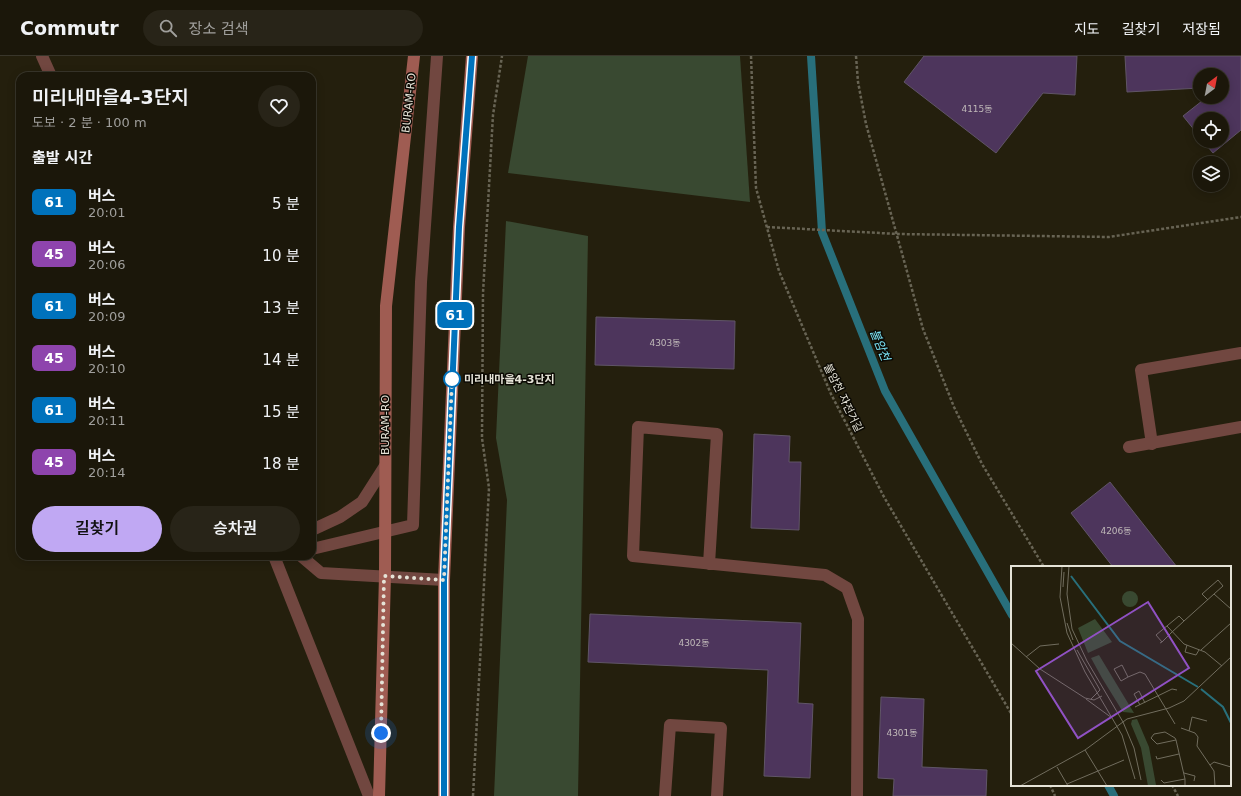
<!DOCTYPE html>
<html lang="ko">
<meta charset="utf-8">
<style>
:root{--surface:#1b170a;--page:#282418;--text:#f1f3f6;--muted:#a09f9c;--line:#39362b;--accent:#c0a8f3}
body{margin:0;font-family:"DejaVu Sans","Noto Sans KR",sans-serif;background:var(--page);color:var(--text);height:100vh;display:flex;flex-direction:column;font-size:15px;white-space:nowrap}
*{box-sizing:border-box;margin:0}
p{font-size:13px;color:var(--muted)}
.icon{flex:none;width:22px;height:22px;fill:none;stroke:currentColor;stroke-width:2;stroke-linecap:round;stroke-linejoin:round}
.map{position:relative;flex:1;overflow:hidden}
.details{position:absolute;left:16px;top:16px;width:300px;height:488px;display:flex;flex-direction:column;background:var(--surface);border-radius:12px;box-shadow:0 2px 10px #0003,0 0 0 1px var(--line)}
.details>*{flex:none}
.badge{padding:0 8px;border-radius:6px;font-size:14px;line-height:26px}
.needle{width:26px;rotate:32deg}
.fabs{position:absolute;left:1193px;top:12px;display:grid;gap:8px}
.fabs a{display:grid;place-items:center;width:36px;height:36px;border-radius:50%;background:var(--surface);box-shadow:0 2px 10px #0003,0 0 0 1px var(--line);font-size:20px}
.you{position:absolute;width:20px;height:20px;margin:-10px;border:3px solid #fff;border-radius:50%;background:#1a73e8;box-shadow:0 0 0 6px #1a73e833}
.map>.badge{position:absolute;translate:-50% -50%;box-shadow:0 0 0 2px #fff}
h2{padding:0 16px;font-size:15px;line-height:36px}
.round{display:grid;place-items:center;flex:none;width:42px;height:42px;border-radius:21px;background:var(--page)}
.summary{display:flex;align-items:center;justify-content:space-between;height:68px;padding:0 16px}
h1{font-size:19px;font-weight:600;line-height:30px}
.primary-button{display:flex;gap:8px;margin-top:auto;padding:8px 16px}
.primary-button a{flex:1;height:46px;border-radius:24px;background:var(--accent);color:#111;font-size:16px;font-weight:600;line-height:46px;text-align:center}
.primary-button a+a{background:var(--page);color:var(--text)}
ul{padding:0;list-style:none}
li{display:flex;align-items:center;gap:12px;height:52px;padding:0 16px}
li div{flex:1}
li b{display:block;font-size:15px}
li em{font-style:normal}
li .badge{min-width:44px;font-weight:700;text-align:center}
header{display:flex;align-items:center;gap:24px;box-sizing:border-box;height:56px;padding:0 20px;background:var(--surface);border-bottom:1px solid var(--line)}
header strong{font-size:19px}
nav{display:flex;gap:22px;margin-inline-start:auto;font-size:14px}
.search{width:280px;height:36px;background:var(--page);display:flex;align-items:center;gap:10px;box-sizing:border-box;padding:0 14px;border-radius:22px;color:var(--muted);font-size:15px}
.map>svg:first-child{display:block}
.green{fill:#394931}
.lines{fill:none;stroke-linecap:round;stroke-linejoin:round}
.stream{stroke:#286f7b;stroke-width:8}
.building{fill:#4d355c;stroke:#605567}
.path{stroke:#686454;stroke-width:2.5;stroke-dasharray:3 2;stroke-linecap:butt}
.lane{stroke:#714740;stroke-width:12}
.street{stroke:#714740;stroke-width:12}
.secondary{stroke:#9f5c52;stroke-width:12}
.line-casing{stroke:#fff;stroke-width:9}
.line{stroke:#0072bc;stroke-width:6}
.walk{stroke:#e5e3d7;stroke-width:4;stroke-dasharray:0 7.2}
.stop-dot{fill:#fff;stroke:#0072bc;stroke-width:2}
.labels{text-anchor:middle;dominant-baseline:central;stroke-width:3;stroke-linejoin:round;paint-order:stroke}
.number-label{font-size:9px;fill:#bfb8b8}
.street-label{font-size:11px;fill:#e5e3d7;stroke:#0b0903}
.stop-label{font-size:11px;font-weight:bold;fill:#e5e3d7;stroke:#0b0903;text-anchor:start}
.water-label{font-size:12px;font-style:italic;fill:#7ee8fb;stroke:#0b0903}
.inset-river{fill:none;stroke:#286f7b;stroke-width:2}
.inset-road{fill:none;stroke:#716d5e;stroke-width:1}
.view{fill:#9051c4;fill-opacity:0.15;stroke:#9051c4;stroke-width:2}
.inset-edge{fill:none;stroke:#e5e3d7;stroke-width:2}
</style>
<header>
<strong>Commutr</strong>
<div class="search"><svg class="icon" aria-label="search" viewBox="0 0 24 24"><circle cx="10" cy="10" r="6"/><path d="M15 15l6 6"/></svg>장소 검색</div>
<nav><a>지도</a><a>길찾기</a><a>저장됨</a></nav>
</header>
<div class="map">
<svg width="1241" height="740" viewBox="0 0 1241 740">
<rect width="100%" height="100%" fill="#241f0d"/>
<g class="green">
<polygon points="528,0 740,0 750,146 508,117"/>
<polygon points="506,165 588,180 578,740 494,740 507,444 496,382"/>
</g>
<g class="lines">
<g class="stream">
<polyline points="811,0 822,176 885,335 1012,559"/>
<polyline points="1108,729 1114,740"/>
</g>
</g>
<g class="building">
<polygon points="924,0 1077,0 1075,39 1043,37 996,97 904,26"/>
<polygon points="1125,0 1241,0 1241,74 1213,97 1203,85 1222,85 1222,63 1200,63 1200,81 1183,60 1207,41 1222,41 1222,19 1200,19 1200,32 1127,36"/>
<polygon points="596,261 735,265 734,313 595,309"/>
<polygon points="754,378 790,380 789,406 801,406 799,474 751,472"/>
<polygon points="1110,426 1136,459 1177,511 1113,511 1071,457"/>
<polygon points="590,558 801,567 798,647 813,648 810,722 764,720 768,614 588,606"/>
<polygon points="881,641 924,643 922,711 987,714 986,740 893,740 894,723 878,722"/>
</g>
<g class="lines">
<g class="path">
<polyline points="751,0 756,132 779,215 831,338 884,441 1012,659"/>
<polyline points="856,0 858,26 866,68 923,273 954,351 982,408 1044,511"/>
<polyline points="767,171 898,178 1109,181 1241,161"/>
<polyline points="1050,729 1055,740"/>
<polyline points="1172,729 1178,740"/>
<polyline points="473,740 489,432 482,382 483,237 493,59 502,0"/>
</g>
<g class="lane">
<polyline points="1152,388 1141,314 1241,297"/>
<polyline points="1129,391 1241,371"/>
<polyline points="312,493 413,469 421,226 437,0"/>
<polyline points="709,508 717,378 638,371 633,500 825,519 847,532 858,563 857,740"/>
<polyline points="665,740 670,669 721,672 717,740"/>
</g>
<g class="street">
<polyline points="42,0 51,20"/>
<polyline points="312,474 340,461 362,446 385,410"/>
<polyline points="274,500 369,740"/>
<polyline points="301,500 321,517 444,524"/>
</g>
<g class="secondary">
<polyline points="379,740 385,520 386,250 414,0"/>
<polyline points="444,740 444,524 459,171 472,0"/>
</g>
</g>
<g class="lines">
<g class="line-casing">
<polyline id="line" points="444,740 444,524 459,171 472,0"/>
</g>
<use href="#line" class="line"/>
<polyline class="walk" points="381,677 384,520 444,524 452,323"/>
</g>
<circle class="stop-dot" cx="452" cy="323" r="8"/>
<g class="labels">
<g class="number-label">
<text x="977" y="53">4115동</text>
<text x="665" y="287">4303동</text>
<text x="1116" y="475">4206동</text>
<text x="694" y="587">4302동</text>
<text x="902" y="677">4301동</text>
</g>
<g class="street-label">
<text transform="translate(409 47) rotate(-84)">BURAM-RO</text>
<text transform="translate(843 342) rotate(64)">불암천 자전거길</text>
<text transform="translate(385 369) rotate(-90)">BURAM-RO</text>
</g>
<g class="stop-label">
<text x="464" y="323">미리내마을4-3단지</text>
</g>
<g class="water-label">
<text transform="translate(880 289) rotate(68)">불암천</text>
</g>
</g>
<g transform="translate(1011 510)">
<rect width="220" height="220" fill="#241f0d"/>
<path d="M111 33a8 8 0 1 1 16 0a8 8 0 1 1-16 0ZM84 53 101 76 77 87 67 62ZM88 89 123 147 112 146 91 112 80 92ZM126 153 138 181 145 219 137 220 130 182 120 158 121 154Z" fill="#394931"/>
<path class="inset-river" d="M60 10 109 75 187 121M190 123 212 141 220 157"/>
<path class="inset-road" d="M51 0 49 31 56 67 74 106 111 169 124 213M58 0 56 28 61 63 76 95 112 156 123 182 130 214M52 21 53 6M203 28 220 43M56 57 62 74M156 60 173 78 194 86 211 100M151 76 145 69 168 50 173 55M0 77 29 103 74 132 83 134 91 130M149 77 151 76 161 66 173 55 203 28 212 20 207 14 191 28 197 34M176 79 174 86 185 89 188 84M66 84 89 124 80 133M190 84 220 57M15 91 29 80 48 78M117 111 111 99 103 103 110 115 117 111 129 106 134 108 164 158M75 133 101 152M129 139 123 128 128 125 134 137M124 141 161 123 166 124M170 162 184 167 187 171 186 180 203 205 204 220M178 165 181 151 196 155M165 174 146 178 140 172 143 168 154 166 164 172 165 174 174 213V220M74 184 96 220M145 190 146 193 168 188M199 199 203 196 220 201M46 201 57 220M173 207 184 210 183 215M150 214 153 217 174 213M56 218 113 194M9 220 74 184 116 153 158 142 173 135 220 91"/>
<path class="view" d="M137 36 178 102 67 172 25 105Z"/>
<rect width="220" height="220" class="inset-edge"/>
</g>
</svg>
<div class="fabs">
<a><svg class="needle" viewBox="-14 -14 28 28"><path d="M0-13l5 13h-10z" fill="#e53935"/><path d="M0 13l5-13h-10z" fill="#a09f9c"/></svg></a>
<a><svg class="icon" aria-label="locate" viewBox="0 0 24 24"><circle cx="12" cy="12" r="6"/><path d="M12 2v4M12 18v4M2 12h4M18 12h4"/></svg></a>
<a><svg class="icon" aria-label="layers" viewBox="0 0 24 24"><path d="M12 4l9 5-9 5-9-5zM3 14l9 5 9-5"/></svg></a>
</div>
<div class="you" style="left:381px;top:677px"></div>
<b class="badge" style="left:455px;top:259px;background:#0072bc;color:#fff">61</b>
<section class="details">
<div class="summary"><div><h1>미리내마을4-3단지</h1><p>도보 · 2 분 · 100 m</p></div><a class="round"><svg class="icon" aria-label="heart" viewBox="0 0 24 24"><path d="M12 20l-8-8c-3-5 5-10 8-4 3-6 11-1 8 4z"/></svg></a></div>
<h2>출발 시간</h2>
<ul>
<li><span class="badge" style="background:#0072bc;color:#fff">61</span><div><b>버스</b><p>20:01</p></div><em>5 분</em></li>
<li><span class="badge" style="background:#8e44ad;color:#fff">45</span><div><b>버스</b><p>20:06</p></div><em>10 분</em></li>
<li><span class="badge" style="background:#0072bc;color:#fff">61</span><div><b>버스</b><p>20:09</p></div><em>13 분</em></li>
<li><span class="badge" style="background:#8e44ad;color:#fff">45</span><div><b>버스</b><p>20:10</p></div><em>14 분</em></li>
<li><span class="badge" style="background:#0072bc;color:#fff">61</span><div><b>버스</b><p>20:11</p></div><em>15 분</em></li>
<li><span class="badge" style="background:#8e44ad;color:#fff">45</span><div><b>버스</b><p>20:14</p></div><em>18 분</em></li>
</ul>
<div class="primary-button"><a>길찾기</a><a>승차권</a></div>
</section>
</div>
